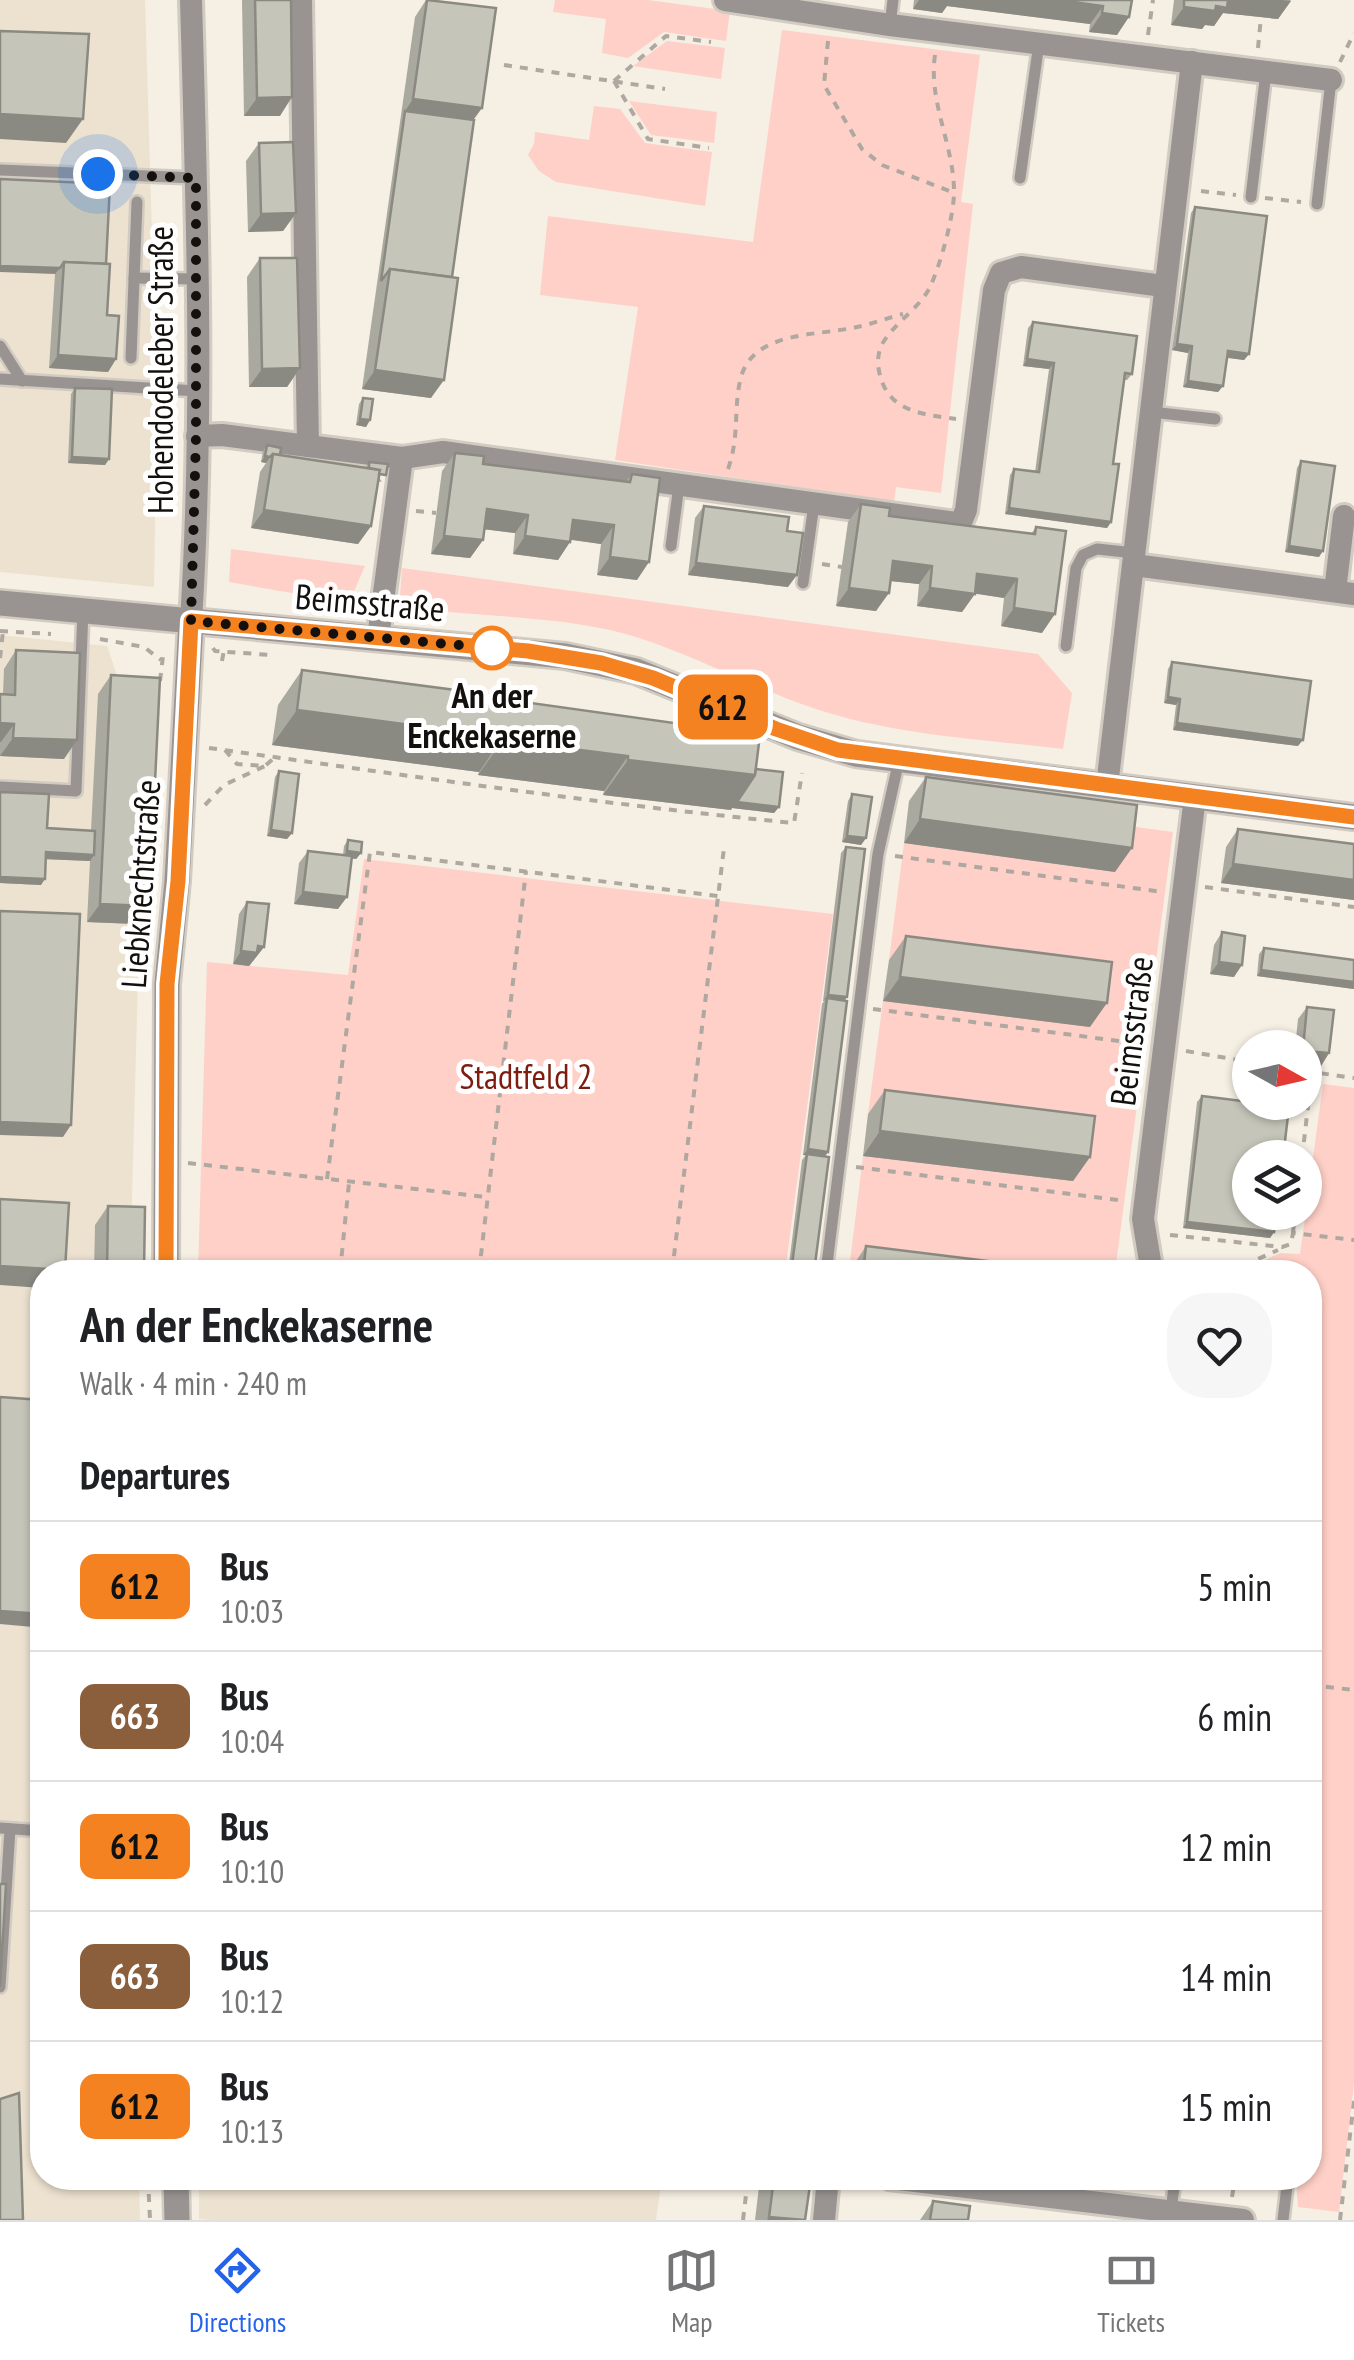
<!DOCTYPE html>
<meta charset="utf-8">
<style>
:root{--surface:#fff;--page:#f6f6f6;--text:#202124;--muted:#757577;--line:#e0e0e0;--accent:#2563eb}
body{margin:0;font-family:"PT Sans Narrow",sans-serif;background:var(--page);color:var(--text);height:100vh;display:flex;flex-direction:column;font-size:38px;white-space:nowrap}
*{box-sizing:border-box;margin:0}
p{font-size:32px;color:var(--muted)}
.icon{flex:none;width:55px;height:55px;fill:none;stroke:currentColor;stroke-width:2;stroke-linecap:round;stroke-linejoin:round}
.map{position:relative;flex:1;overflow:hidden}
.panel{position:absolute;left:30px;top:1260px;width:1292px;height:930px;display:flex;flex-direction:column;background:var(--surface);border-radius:40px;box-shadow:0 2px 8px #0004}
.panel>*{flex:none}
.badge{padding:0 20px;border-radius:15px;font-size:35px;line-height:65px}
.needle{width:65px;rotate:98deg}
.tools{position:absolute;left:1232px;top:1030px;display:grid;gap:20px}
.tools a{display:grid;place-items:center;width:90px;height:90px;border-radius:50%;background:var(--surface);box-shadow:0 2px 8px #0004;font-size:50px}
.you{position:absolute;width:50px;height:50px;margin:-25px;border:8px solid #fff;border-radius:50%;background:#1a73e8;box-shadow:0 0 0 15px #1a73e833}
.map>.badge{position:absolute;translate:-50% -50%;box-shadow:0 0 0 5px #fff}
h2{padding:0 50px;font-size:38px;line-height:90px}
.round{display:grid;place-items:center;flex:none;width:105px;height:105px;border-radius:40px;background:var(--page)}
.overview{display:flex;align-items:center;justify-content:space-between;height:170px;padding:0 50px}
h1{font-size:48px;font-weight:700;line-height:75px}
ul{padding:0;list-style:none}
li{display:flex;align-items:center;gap:30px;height:130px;padding:0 50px;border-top:2px solid var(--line)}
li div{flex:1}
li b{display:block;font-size:38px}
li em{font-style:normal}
li .badge{min-width:110px;font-weight:700;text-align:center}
.menu{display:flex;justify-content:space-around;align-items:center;height:140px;border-top:2px solid var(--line);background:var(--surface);font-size:28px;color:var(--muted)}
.menu a{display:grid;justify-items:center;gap:5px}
.menu .active{color:var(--accent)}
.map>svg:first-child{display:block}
.built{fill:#ede2d0}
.green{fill:#ffd0c7}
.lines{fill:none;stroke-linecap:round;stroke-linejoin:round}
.service-casing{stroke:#d2cbc2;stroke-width:16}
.minor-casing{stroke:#d2cbc2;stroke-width:28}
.tertiary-casing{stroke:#d2cbc2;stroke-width:30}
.path{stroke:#aea8a0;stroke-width:4;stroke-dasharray:8 8;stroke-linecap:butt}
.service{stroke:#999491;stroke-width:11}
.minor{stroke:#999491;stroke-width:22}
.tertiary{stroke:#999491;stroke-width:25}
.wall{fill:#aaa99f}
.shaded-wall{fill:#8b8a82}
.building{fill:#c6c5b9;stroke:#8b8a82;stroke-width:2.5}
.line-casing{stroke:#fff;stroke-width:22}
.line{stroke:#f58220;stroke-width:15}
.walk{stroke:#13100d;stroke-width:10;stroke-dasharray:0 18}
.stop-dot{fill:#fff;stroke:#f58220;stroke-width:5}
.labels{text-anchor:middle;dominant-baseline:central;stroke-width:10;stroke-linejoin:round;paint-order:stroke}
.street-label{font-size:35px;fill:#13100d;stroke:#fff}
.stop-label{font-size:35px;font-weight:bold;fill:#13100d;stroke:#fff}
.park-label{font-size:35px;fill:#7d1d10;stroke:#fff}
</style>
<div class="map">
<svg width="1354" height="2220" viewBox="0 0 1354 2220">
<rect width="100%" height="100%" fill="#f6efe4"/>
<g class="built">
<polygon points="0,0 145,0 157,401 154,587 0,572"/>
<polygon points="0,635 107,646 118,678 146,682 130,1272 42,1272 42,2178 139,2178 140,2220 0,2220"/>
<polygon points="199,2178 662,2178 656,2220 211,2220 199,2219"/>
</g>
<g class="green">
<polygon points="555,0 648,0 730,11 726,41 664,32 628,58 602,53 606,19 553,12"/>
<polygon points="782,30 980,55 961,202 973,204 941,493 896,487 894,502 615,460 638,307 540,295 548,216 753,242"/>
<polygon points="667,41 725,48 721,79 633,66"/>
<polygon points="629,101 717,112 714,143 651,135"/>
<polygon points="594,106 620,109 645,143 712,152 705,206 556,182 539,171 528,155 534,144 535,132 589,140"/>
<polygon points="231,549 365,566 349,603 229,582"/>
<path d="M402 568 1038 654 1072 693 1063 749C981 739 894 735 816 709 746 686 682 647 610 630 543 615 473 617 406 607L400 596Z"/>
<polygon points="1122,825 1173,832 1115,1272 849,1270 863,1156 1072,1181 1077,1140 868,1114 883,1001 1090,1026 889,960 904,843 1114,872"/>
<polygon points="364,859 833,914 785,1272 198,1272 207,962 348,975"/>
<polygon points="1323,1084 1354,1088 1354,2083 1339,2212 1298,2207 1296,2178 1310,2178 1310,1272 1239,1272 1280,1253 1300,1254"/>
</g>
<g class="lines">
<g class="service-casing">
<g id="service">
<polyline points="890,25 893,0"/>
<polyline points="0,170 196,178"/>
<polyline points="1020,178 1039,43"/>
<polyline points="1251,197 1266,72"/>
<polyline points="1317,204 1331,80"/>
<polyline points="134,278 197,279"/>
<polyline points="0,346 22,381"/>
<polyline points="131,358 137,202"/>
<polyline points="0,379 197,391"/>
<polyline points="1151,412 1215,419"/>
<polyline points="671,546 679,485"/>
<polyline points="803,583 814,504"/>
<polyline points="1066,646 1076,568 1083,555 1097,549 1135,553"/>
<polyline points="0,787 76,791 83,610"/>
<polyline points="826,1272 878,854 899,760"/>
<polyline points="0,1828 42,1831"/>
<polyline points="38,1830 42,1760"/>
<polyline points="0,1987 10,1829"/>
<polyline points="1171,2211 1175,2178"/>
<polyline points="1283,2220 1288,2178"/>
</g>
</g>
<g class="minor-casing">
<g id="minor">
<polyline points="301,0 308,446"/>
<polyline points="725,0 890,25 1331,80"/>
<polyline points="197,436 222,435 402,458 443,452 956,523 962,520 966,510 994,290 1001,273 1021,267 1163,286"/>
<polyline points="1134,565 1354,594"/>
<polyline points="1335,591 1344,516"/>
<path d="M191 621C204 415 197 206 191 0"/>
<polyline points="378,638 402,458"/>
<polyline points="1107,786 1192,62"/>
<polyline points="1149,1272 1150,1261 1143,1219 1195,797"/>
<polyline points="890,2178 1243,2220"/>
<polyline points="824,2220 828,2178"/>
</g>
</g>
<g class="tertiary-casing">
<g id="tertiary">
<polyline points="0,603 565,656 636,671 798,737 856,754 1354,817"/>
<polyline points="166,1272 167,984 177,881 191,621"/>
<polyline points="176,2178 177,2220"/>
</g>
</g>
<g class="path">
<polyline points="1148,35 1153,0"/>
<polyline points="828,41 824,85 862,149 882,165 952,192"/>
<polyline points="1258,48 1261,17"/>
<path d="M935 55C928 102 954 145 954 192 954 216 940 267 929 289 918 309 896 322 884 341 878 350 877 361 879 371 887 412 921 414 956 419"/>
<polyline points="1340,62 1354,33"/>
<polyline points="504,65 665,89"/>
<polyline points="614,81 648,139 709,148"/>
<polyline points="614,81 666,36 711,42"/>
<polyline points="1201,191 1236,195"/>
<polyline points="1265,198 1301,202"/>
<path d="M728 469C740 436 733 407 741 377 754 330 820 336 857 327 872 324 887 318 903 314"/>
<polyline points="416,511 436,513"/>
<polyline points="822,564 842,567"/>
<polyline points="0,631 51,634"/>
<polyline points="100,639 144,647 161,660"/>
<polyline points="213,648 215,651 271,655"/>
<polyline points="0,658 3,631"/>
<polyline points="222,661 224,650"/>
<polyline points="160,681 163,656"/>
<path d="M209 748C405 775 598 804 794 823L802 773"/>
<polyline points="225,750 237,764 265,766 275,757"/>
<polyline points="205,805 224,785 265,766"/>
<polyline points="895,856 1163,892"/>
<polyline points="1205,887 1354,907"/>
<polyline points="873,1009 1142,1044"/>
<polyline points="1186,1051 1250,1062"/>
<polyline points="1305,1071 1354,1078"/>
<polyline points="1302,1158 1312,1072"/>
<polyline points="188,1163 486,1197"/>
<polyline points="856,1167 1125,1201"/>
<polyline points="327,1179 370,852 718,896"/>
<polyline points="1293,1233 1295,1212"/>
<polyline points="1170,1235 1282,1247 1291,1244 1293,1233 1354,1240"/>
<polyline points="340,1272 349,1183"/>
<polyline points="479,1272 526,871"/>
<polyline points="672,1272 724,848"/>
<polyline points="1229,1272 1278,1250"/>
<polyline points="1310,1685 1354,1690"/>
<polyline points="148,2178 150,2220"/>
<polyline points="1232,2197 1235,2178"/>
<polyline points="743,2220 748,2178"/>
<polyline points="1340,2220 1354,2101"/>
</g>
<use href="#service" class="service"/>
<use href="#minor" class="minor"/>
<use href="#tertiary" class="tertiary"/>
</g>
<g class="wall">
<polygon points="242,0 291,0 280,116 244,116"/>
<polygon points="426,0 437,0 474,120 431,398 362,389 415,17"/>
<polygon points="914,0 1132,0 1117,35 1089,32 1090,24 947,6 942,13 913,9"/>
<polygon points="1174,0 1291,0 1278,19 1223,13 1214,26 1205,25 1202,29 1171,25"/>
<polygon points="259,143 296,213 283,231 248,232 246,161"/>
<polygon points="0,179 106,264 107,315 116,359 108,372 49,368 55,274"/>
<polygon points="1195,207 1249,354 1244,360 1227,358 1223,386 1218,392 1183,387 1188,353 1172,350 1191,213"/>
<polygon points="260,258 300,368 287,387 249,387 247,277"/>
<polygon points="1033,322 1132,374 1127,380 1124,380 1113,464 1111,522 1107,528 1005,514 1010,475 1014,469 1035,472 1049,369 1023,366 1028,328"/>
<polygon points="75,388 109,459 105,465 68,463 71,394"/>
<polygon points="363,398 370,420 366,427 356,425 359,404"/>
<polygon points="267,445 280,455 366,467 369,462 382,482 378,481 371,526 358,544 251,528 260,472 266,463 261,462 263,451"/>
<polygon points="455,453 483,464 626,481 632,474 637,580 597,575 601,544 571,540 558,560 513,554 515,533 484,529 483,540 470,558 431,554 442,471"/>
<polygon points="1301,461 1319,557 1285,552 1297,468"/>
<polygon points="861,504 889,516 1031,534 1036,527 1042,633 1001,626 1004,598 975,593 962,612 917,606 919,584 891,581 876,611 836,606 848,522"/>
<polygon points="704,506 787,531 788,587 688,575 695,518"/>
<polygon points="16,650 64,759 0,756 0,694 3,694 4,669"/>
<polygon points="1172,662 1298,746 1173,730 1176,705 1164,703 1168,669"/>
<polygon points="302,670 509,700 756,769 779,807 774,813 732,808 731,810 603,795 604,791 478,775 479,772 272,745 278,705"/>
<polygon points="111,675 149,906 136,924 87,922 90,861 46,859 41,885 0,883 0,792 47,828 91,831 98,694"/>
<polygon points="279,771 292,833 287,839 267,836 275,777"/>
<polygon points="926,777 1115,872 904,843 909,801"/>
<polygon points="852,794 866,838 861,845 842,842 848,801"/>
<polygon points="1238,829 1354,844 1354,900 1221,883 1226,847"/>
<polygon points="348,840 361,853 356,859 352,858 338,909 294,904 299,863 308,851 343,855 344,846"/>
<polygon points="846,847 845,1000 825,1157 814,1272 788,1272 802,1160 806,1155 803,1155 822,1004 824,1001 823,1001 841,853"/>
<polygon points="247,902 264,947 249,966 233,964 239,914"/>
<polygon points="1222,932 1234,977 1210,974 1214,945"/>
<polygon points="906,936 1090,1027 883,1001 889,960"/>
<polygon points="1264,948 1354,960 1354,989 1257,976 1259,954"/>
<polygon points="1307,1007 1329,1053 1321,1066 1305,1048 1295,1048 1298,1019"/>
<polygon points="885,1090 1090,1157 1073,1181 863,1156 868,1114"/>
<polygon points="1202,1096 1274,1232 1270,1238 1183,1228 1197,1102"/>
<polygon points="108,1206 144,1272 94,1272 95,1225"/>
<polygon points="866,1246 1078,1272 849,1272"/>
<polygon points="760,2178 811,2178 805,2220 755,2220"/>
<polygon points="933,2201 968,2220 920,2220"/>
</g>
<g class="shaded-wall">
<polygon points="919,0 1058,0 1103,6 1090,24 947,6 942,13 913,9"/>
<polygon points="1225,0 1282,0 1291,1 1278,19 1223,13 1214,26 1205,25 1202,29 1171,25 1184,7 1216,6"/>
<polygon points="1102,13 1129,17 1117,35 1089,32"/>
<polygon points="292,97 280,116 244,116 257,98"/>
<polygon points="413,99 482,108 469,126 405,111"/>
<polygon points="0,114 83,119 66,143 0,139"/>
<polygon points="296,213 283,231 248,232 261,214"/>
<polygon points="0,266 60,268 55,274 0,272"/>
<polygon points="1177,344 1192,346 1188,353 1172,350"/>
<polygon points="1228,351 1249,354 1244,360 1223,357"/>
<polygon points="58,355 116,359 108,372 49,368"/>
<polygon points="1027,359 1054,363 1049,369 1023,366"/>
<polygon points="300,368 287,387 249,387 262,369"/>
<polygon points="375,370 444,380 431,398 362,389"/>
<polygon points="1188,381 1223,386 1218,392 1183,387"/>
<polygon points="360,419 370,420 366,427 356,425"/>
<polygon points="265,456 270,457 266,463 261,462"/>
<polygon points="72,457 109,459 105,465 68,463"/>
<polygon points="1009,508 1111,522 1107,528 1005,514"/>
<polygon points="487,509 528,515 515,533 474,528"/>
<polygon points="264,510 371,526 358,544 251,528"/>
<polygon points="573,520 614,525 601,544 561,538"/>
<polygon points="444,536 483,540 470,558 431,554"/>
<polygon points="525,536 570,542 558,560 513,554"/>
<polygon points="1289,546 1323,551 1319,557 1285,552"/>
<polygon points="610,557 649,562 637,580 597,575"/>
<polygon points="893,561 932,566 919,584 880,580"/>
<polygon points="696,563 797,575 788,587 688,575"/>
<polygon points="977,574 1017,579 1004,598 964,592"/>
<polygon points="849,588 889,593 876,611 836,606"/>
<polygon points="930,588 975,594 962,612 917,606"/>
<polygon points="1014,608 1055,614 1042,633 1001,626"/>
<polygon points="1168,697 1180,699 1176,705 1164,703"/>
<polygon points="297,710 503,737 479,772 272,745"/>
<polygon points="0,723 14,724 1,742 0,742"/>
<polygon points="1177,723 1303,740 1298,746 1173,730"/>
<polygon points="13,738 77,740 64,759 0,756"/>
<polygon points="503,740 628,756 604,791 478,775"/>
<polygon points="628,760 755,775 779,807 774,813 732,808 731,810 603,795"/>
<polygon points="920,819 1132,848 1115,872 904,843"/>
<polygon points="271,830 292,833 287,839 267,836"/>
<polygon points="847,836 866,838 861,845 842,842"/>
<polygon points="347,851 361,853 356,859 343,857"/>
<polygon points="46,852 94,855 90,861 42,859"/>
<polygon points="1233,864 1354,880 1354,900 1221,883"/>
<polygon points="0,877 45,879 41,885 0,883"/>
<polygon points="303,892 347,897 338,909 294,904"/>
<polygon points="100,904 149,906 136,924 87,922"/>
<polygon points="258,946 264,947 249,966 233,964 241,951"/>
<polygon points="1219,962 1242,965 1234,977 1210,974"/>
<polygon points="1261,970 1354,982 1354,989 1257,976"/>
<polygon points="900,977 1107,1003 1090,1027 883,1001"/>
<polygon points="828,995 847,997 843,1003 827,998 823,1001"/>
<polygon points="1305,1051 1329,1053 1321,1066 1305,1064"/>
<polygon points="0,1122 71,1125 63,1137 0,1135"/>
<polygon points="880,1131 1090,1157 1073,1181 863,1156"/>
<polygon points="808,1149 828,1152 824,1158 803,1155"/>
<polygon points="1187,1222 1274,1232 1270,1238 1183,1228"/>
<polygon points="0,1266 65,1270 64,1272 42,1272 42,1288 0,1285"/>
<polygon points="0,1611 42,1614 33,1627 0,1624"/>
<polygon points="769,2217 797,2220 767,2220"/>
</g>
<g class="building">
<polygon points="255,0 291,0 292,97 257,98"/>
<polygon points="427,0 496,8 482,108 413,99"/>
<polygon points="1058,0 1132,0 1129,17 1102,13 1103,6"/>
<polygon points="1184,0 1228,0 1227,8 1216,6 1215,11 1184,7"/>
<polygon points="0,31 89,34 83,119 0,114"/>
<polygon points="405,111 474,120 452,277 390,269 381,281"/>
<polygon points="293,142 296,213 261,214 259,143"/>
<polygon points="0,179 110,184 106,264 64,262 60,268 0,266"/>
<polygon points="1195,207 1267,216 1249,354 1228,351 1223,386 1188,381 1192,346 1177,344"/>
<polygon points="260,258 297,258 300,368 262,369"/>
<polygon points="64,262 110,264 107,315 119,316 116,359 58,355"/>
<polygon points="390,269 458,278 444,380 375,370"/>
<polygon points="1033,322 1137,336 1132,374 1125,373 1113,464 1119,464 1111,522 1009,508 1014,469 1039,472 1054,363 1027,359"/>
<polygon points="75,388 112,389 109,459 72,457"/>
<polygon points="363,398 373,399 370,420 360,419"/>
<polygon points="267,445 281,448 280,455 273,454 270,457 265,456"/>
<polygon points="455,453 484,456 483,464 630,482 632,474 660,478 649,562 610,557 614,525 573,520 570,542 525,536 528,515 487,509 483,540 444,536"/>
<polygon points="273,454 380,470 371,526 264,510"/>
<polygon points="1301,461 1335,466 1323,551 1289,546"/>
<polygon points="369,462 388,464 386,475 379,474 380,470 369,468"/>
<polygon points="861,504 890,508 889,516 1035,534 1036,527 1066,531 1055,614 1014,608 1017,579 977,574 975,594 930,588 932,566 893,561 889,593 849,588"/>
<polygon points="704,506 789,517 787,531 803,533 797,575 696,563"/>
<polygon points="16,650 80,653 77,740 13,738 14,724 0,723 0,694 15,695"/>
<polygon points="1172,662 1311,681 1303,740 1177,723 1180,699 1168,697"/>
<polygon points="302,670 509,697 509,700 760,735 755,775 628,760 628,756 503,740 503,737 297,710"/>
<polygon points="111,675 160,678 149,906 100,904"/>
<polygon points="756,769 783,772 779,807 737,802 755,775"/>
<polygon points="279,771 299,774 292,833 271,830"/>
<polygon points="926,777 1137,805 1132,848 920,819"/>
<polygon points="0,792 49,794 47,828 95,831 94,855 46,852 45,879 0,877"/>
<polygon points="852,794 872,797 866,838 847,836"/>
<polygon points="1238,829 1354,844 1354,880 1233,864"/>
<polygon points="348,840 362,842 361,853 347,851"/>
<polygon points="846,847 865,849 847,997 828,995"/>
<polygon points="308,851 352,856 347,897 303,892"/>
<polygon points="247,902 269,904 264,947 258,946 257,953 241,951"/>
<polygon points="0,911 80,914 71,1125 0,1122"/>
<polygon points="1222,932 1245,936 1242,965 1219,962"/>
<polygon points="906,936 1112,962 1107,1003 900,977"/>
<polygon points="1264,948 1354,960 1354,982 1261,970"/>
<polygon points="827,998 847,1001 828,1152 808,1149"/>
<polygon points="1307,1007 1334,1010 1329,1053 1305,1051 1305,1048 1303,1048"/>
<polygon points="885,1090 1095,1116 1090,1157 880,1131"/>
<polygon points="1202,1096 1289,1107 1283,1158 1250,1158 1250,1212 1277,1212 1274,1232 1187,1222"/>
<polygon points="807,1154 829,1157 814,1272 791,1272"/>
<polygon points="0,1199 69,1203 65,1270 0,1266"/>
<polygon points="108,1206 145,1207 144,1272 107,1272"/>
<polygon points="866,1246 1078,1272 863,1272"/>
<polygon points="0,1397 42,1400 42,1614 0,1611"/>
<polygon points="0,1884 6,1884 0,1987"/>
<polygon points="19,2093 23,2220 0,2220 0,2099"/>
<polygon points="774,2178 811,2178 805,2220 769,2217"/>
<polygon points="933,2201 970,2206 968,2220 930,2220"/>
</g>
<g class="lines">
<g class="line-casing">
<polyline id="line" points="166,1272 167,984 178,881 191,621 528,651 601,663 653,678 776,729 838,750 1354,817"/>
</g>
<use href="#line" class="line"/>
<polyline class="walk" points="98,174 196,178 196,436 191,621 492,648"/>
</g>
<circle class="stop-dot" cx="492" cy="648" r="20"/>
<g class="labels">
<g class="street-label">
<text transform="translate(160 370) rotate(-90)">Hohendodeleber Straße</text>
<text transform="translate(370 602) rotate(5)">Beimsstraße</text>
<text transform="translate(140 884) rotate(-86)">Liebknechtstraße</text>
<text transform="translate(1131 1031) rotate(-83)">Beimsstraße</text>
</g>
<g class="stop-label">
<text x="492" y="695">An der<tspan x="492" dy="40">Enckekaserne</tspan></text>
</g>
<g class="park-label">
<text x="526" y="1076">Stadtfeld 2</text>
</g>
</g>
</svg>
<div class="tools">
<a><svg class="needle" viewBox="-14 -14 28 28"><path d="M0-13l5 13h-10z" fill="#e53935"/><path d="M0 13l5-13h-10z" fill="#757577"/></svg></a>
<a><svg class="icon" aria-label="layers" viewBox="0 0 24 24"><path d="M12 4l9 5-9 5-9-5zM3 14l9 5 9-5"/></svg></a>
</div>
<div class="you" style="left:98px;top:174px"></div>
<b class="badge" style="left:723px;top:707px;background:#f58220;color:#111">612</b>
<section class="panel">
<div class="overview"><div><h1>An der Enckekaserne</h1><p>Walk · 4 min · 240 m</p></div><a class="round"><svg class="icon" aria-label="heart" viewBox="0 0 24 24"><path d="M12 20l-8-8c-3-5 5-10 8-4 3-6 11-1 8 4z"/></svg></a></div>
<h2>Departures</h2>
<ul>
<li><span class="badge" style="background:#f58220;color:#111">612</span><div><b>Bus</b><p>10:03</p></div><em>5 min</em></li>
<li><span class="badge" style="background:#8b5e3c;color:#fff">663</span><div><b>Bus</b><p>10:04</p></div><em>6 min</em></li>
<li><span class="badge" style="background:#f58220;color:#111">612</span><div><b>Bus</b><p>10:10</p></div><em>12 min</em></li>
<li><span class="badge" style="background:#8b5e3c;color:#fff">663</span><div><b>Bus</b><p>10:12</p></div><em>14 min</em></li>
<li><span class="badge" style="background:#f58220;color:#111">612</span><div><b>Bus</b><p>10:13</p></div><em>15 min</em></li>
</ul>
</section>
</div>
<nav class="menu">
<a class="active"><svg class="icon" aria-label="directions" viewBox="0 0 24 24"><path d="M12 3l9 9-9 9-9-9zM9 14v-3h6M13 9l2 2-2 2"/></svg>Directions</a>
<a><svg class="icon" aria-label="map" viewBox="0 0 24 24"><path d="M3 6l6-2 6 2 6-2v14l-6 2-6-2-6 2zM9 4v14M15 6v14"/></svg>Map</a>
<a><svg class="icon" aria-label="tickets" viewBox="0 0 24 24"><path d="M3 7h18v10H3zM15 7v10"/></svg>Tickets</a>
</nav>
